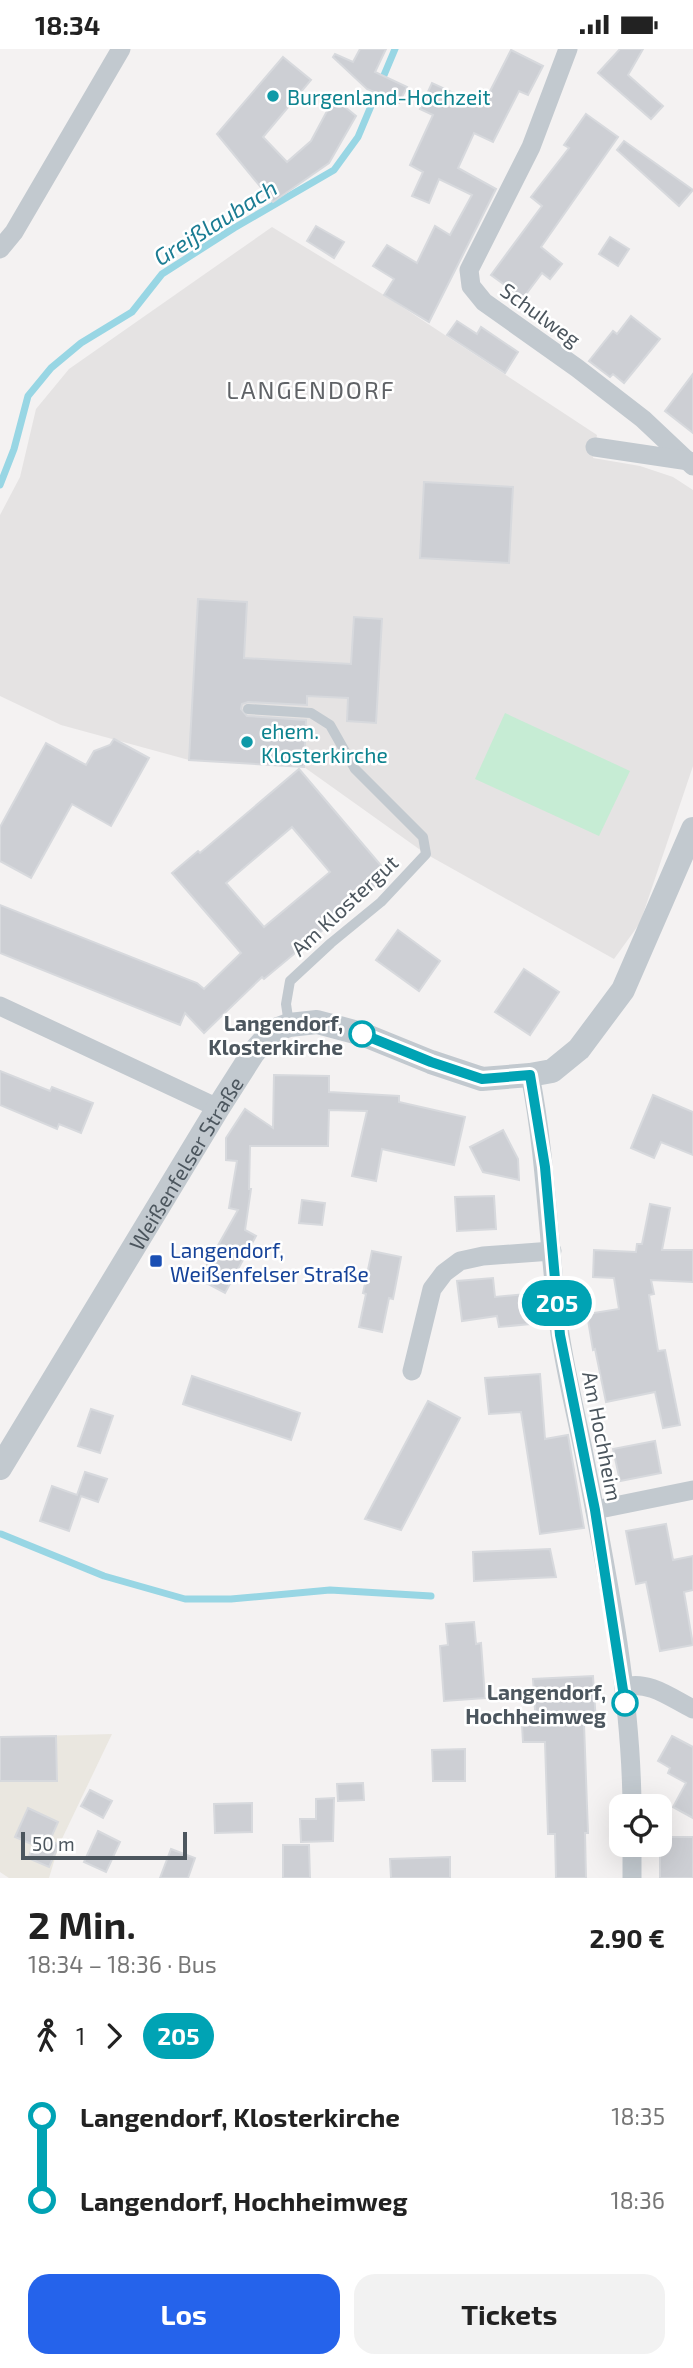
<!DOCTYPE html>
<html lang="de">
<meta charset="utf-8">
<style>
:root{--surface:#fff;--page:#f2f2f2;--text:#222;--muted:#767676;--accent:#2563eb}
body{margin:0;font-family:"Exo 2",sans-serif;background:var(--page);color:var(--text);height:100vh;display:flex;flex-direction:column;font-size:26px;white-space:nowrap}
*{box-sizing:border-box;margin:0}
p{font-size:23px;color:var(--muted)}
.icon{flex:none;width:38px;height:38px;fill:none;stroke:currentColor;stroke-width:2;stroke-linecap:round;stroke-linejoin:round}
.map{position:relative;height:1829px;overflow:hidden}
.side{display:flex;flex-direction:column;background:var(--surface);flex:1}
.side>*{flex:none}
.badge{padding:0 14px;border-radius:23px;font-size:24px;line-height:46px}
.tools{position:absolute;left:609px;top:1745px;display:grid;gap:14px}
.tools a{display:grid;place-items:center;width:63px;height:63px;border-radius:14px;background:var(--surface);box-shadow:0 7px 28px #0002;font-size:35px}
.scale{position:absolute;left:21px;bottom:18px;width:166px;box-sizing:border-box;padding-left:7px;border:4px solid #4c565e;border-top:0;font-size:19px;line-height:24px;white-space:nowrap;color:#4c565e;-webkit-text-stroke:5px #fff;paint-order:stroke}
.map>.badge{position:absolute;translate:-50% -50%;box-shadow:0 0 0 4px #fff}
.legs{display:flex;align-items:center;gap:10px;height:77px;padding:0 28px;font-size:23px}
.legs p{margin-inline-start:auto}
.overview{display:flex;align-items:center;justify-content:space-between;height:119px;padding:0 28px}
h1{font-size:38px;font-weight:700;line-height:52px}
.primary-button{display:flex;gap:14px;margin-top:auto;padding:14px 28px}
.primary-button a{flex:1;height:80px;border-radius:21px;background:var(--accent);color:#fff;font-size:28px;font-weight:700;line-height:80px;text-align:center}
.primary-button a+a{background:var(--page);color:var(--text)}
ul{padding:0 28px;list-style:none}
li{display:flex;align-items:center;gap:24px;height:84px;font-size:26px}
li i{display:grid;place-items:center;width:10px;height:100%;margin:0 9px;background:currentColor}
li i::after{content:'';width:18px;height:18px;margin:-9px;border:5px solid;border-radius:50%;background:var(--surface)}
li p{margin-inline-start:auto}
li:first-child i{background:linear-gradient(#0000 50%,currentColor 0)}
li:last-child i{background:linear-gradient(currentColor 50%,#0000 0)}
.status{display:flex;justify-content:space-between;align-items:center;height:49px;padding:0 35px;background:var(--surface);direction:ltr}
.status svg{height:19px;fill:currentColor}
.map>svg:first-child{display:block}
.commercial{fill:#eae7e0}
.education{fill:#e5e3e3}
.green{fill:#c6ecd4}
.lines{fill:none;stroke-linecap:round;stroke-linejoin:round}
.stream{stroke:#98d6e4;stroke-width:7}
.building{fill:#cdcfd4;stroke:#d7d9dd;stroke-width:2;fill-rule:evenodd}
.service{stroke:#c2c9cf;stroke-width:10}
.minor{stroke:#c2c9cf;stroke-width:19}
.tertiary{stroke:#c2c9cf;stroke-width:24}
.line-1-casing{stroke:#fff;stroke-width:16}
.line-1{stroke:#00a3b4;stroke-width:10}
.culture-dot{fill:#0f9aa8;stroke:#fff;stroke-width:2.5}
.stop-1-dot{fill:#fff;stroke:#00a3b4;stroke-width:3.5}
.transit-dot{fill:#1a4fb4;stroke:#fff;stroke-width:2.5}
.labels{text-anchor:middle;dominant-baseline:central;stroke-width:5;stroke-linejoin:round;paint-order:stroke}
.culture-label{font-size:21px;fill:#0d838f;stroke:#fff;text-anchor:start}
.street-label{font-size:21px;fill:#4c565e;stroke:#fff}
.stop-label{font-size:21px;font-weight:bold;fill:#4c565e;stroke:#fff;text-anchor:end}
.transit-label{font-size:21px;fill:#164399;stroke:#fff;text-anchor:start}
.water-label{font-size:23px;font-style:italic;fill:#1b7c93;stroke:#fff}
.quarter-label{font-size:24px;letter-spacing:2px;fill:#5f6266;stroke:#fff}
</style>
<div class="status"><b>18:34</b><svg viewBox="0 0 49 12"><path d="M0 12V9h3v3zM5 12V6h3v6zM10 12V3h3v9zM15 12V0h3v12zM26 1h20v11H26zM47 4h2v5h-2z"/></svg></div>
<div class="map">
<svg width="693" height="1829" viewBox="0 0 693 1829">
<rect width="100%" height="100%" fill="#f4f2f2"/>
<polygon class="commercial" points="112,1685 59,1796 49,1829 9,1829 0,1823 0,1688"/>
<polygon class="education" points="272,178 384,246 597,386 593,409 640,417 673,428 693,441 693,717 640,874 614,910 426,805 304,718 306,675 191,668 189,711 61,676 0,647 0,466 20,428 36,360 69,320"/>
<polygon class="green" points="505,664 630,722 599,787 475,730"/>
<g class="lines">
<g class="stream">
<polyline points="0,436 14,400 28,347 51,319 81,294 132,263 162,225 234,179 334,121 358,88 395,0"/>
<polyline points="1,1485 104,1527 185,1550 231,1550 330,1541 431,1547"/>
</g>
</g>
<g class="building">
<polygon points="360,0 386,0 375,23 407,38 399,54 367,40 333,8 335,5 353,13"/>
<polygon points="620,0 643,0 628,26 663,57 651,70 598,24"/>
<polygon points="511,1 543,17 528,46 519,42 493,93 474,84 458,119 496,140 429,273 384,246 394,230 373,217 387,196 417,214 435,177 450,186 472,146 439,130 429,154 412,147 423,123 410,116 433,66 420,60 432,34 473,53 475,49 484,54"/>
<polygon points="283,8 311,31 263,88 287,113 311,92 334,49 356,67 329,114 273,153 217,85"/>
<polygon points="586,65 618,88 541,198 562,215 550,230 542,224 523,249 491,226 542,157 531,148 569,99 564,96"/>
<polygon points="624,92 693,141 679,157 617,101"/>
<polygon points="316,177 344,193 334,209 307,192"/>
<polygon points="610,188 629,200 618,217 599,205"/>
<polygon points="631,267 660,290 624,334 613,325 610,328 589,312 613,282 617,285"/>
<polygon points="457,272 477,285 481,278 518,303 505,324 447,286"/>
<polygon points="693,325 693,384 665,362"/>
<polygon points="424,433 513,438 509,514 420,509"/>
<polygon points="198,550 247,553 244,609 351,615 354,568 382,570 376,674 347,672 348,649 307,647 307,656 248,653 242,655 241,660 247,667 306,671 304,718 189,711"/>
<polygon points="114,690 149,709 111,777 72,755 31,829 0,812 0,778 46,694 86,716 94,702 110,696"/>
<path d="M299 720 389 826 264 930 262 928 204 984 185 964 180 976 0 904V856L197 934 204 940 241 904 172 824 198 802 200 804ZM292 778 330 823 264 878 226 834Z"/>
<polygon points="398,881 440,912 419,942 376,911"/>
<polygon points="524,920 559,943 530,986 495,963"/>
<polygon points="0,1022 50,1042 52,1038 93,1054 81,1084 59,1075 57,1080 0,1056"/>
<polygon points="274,1026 329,1027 329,1043 399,1047 399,1053 465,1068 454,1116 382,1100 376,1132 352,1127 367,1062 329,1061 328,1097 250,1097 249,1140 251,1140 245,1181 256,1187 225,1244 199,1230 238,1161 229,1159 237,1112 226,1111 226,1089 245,1060 273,1079"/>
<polygon points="653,1046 693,1063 693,1106 661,1093 654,1109 631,1099"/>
<polygon points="503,1081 518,1110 519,1131 483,1123 470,1098"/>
<polygon points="494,1147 496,1180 457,1182 455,1148"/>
<polygon points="302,1151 325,1154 322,1176 299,1174"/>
<polygon points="650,1155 670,1159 662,1201 693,1201 693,1233 651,1231 654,1245 649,1246 658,1302 665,1301 680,1376 663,1379 655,1343 606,1353 595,1300 593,1301 587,1265 619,1260 614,1229 593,1228 594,1201 636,1203 637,1195 642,1195"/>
<polygon points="372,1202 401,1208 393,1250 389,1249 382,1283 359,1278 366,1245 363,1244"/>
<polygon points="493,1229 495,1248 526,1245 530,1275 499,1278 497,1267 462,1272 457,1232"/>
<polygon points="540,1325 545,1390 568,1386 584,1479 540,1485 521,1363 489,1365 485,1329"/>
<polygon points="192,1327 300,1364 291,1391 183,1355"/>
<polygon points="428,1352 460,1369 401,1481 365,1470"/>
<polygon points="91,1360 113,1367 100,1404 78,1397"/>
<polygon points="655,1392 661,1424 620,1432 613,1400"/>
<polygon points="85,1423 107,1430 98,1453 81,1447 69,1482 40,1472 52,1437 77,1446"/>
<polygon points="666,1475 673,1511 693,1507 693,1541 684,1543 693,1596 660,1602 646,1533 636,1535 626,1482"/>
<polygon points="550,1500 556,1528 474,1532 473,1503"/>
<polygon points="474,1573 476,1595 481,1594 485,1649 444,1652 440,1597 448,1596 446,1575"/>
<polygon points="593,1627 596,1674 584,1675 588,1784 585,1784 586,1829 556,1829 555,1785 548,1785 545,1693 523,1693 522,1676 536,1676 533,1630"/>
<polygon points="56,1687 57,1732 0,1732 0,1688"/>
<polygon points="672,1687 693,1698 693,1769 673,1758 686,1734 668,1724 670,1719 658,1712"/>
<polygon points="465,1700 465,1732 433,1732 432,1701"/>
<polygon points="363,1734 364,1751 338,1752 337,1735"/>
<polygon points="90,1741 112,1752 103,1769 81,1757"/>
<polygon points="334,1749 333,1792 301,1793 300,1770 316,1770 316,1750"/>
<polygon points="252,1754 252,1783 215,1784 214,1755"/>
<polygon points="28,1759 58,1773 50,1791 59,1796 49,1818 28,1809 34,1796 15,1788"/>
<polygon points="98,1782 120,1793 106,1823 84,1813"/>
<rect x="660" y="1788" width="33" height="41"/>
<polygon points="283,1796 309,1796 310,1829 283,1829"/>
<polygon points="171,1800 195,1809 188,1829 160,1829"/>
<polygon points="450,1808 450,1829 391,1829 390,1810"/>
</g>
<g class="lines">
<polyline class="service" points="248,660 311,664 330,676 355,720 423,788 426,805 381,853 331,894 290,932 286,955 289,975"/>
<g class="minor">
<polyline points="568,0 531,98 469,221 471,237 484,253 577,319 643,370 693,417"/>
<polyline points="0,200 14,183 121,0"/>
<polyline points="595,398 689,412"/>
<polyline points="0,957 218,1059"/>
<path d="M530 1026C547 1112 548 1199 560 1285 566 1325 576 1365 584 1405 606 1520 631 1640 632 1757"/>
<polyline points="412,1322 432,1240 444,1224 460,1212 483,1207 552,1202"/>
<polyline points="595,1461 693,1441"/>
<path d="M624 1638C649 1631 671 1649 693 1660"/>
<polyline points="632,1796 632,1829"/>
</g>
<path class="tertiary" id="s1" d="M0 1419 218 1059 253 1004 273 982 289 976 317 973 362 985 431 1013 482 1030 530 1026 552 1022 579 1000 623 941 693 780"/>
</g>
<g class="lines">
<g class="line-1-casing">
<polyline id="line-1" points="362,985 431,1013 482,1030 530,1026 545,1118 560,1286 595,1461 625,1654"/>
</g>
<use href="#line-1" class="line-1"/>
</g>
<g class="culture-dot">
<circle cx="273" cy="47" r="7"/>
<circle cx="247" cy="693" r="7"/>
</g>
<g class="stop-1-dot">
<circle cx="362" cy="985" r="12"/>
<circle cx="625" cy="1654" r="12"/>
</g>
<rect class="transit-dot" x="149" y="1205" width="14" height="14" rx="3.5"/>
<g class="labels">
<g class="culture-label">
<text x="287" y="47">Burgenland-Hochzeit</text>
<text x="261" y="681">ehem.<tspan x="261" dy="24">Klosterkirche</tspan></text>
</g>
<g class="street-label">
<text transform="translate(541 265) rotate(36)">Schulweg</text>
<text transform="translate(344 856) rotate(-43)">Am Klostergut</text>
<text stroke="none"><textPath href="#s1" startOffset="357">Weißenfelser Straße</textPath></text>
<text transform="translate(603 1387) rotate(79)">Am Hochheim</text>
</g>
<g class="stop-label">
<text x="343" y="973">Langendorf,<tspan x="343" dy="24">Klosterkirche</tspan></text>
<text x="606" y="1642">Langendorf,<tspan x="606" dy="24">Hochheimweg</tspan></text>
</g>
<g class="transit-label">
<text x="170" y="1200">Langendorf,<tspan x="170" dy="24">Weißenfelser Straße</tspan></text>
</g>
<g class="water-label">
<text transform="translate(215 173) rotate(-32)">Greißlaubach</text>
</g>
<g class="quarter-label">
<text x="311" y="340">LANGENDORF</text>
</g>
</g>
</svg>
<div class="tools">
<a><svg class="icon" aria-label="locate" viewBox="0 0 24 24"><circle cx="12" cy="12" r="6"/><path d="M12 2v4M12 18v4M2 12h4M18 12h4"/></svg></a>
</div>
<div class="scale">50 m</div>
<b class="badge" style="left:557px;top:1254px;background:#00a3b4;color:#fff">205</b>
</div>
<section class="side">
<div class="overview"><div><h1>2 Min.</h1><p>18:34 – 18:36 · Bus</p></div><b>2.90 €</b></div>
<div class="legs"><svg class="icon" aria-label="walk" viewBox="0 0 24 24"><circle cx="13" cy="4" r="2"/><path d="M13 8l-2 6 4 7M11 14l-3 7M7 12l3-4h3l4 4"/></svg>1<svg class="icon" aria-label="forward" viewBox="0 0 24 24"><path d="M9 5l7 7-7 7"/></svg><b class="badge" style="background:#00a3b4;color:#fff">205</b></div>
<ul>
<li><i style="color:#00a3b4"></i><b>Langendorf, Klosterkirche</b><p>18:35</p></li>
<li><i style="color:#00a3b4"></i><b>Langendorf, Hochheimweg</b><p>18:36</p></li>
</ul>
<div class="primary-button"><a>Los</a><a>Tickets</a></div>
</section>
